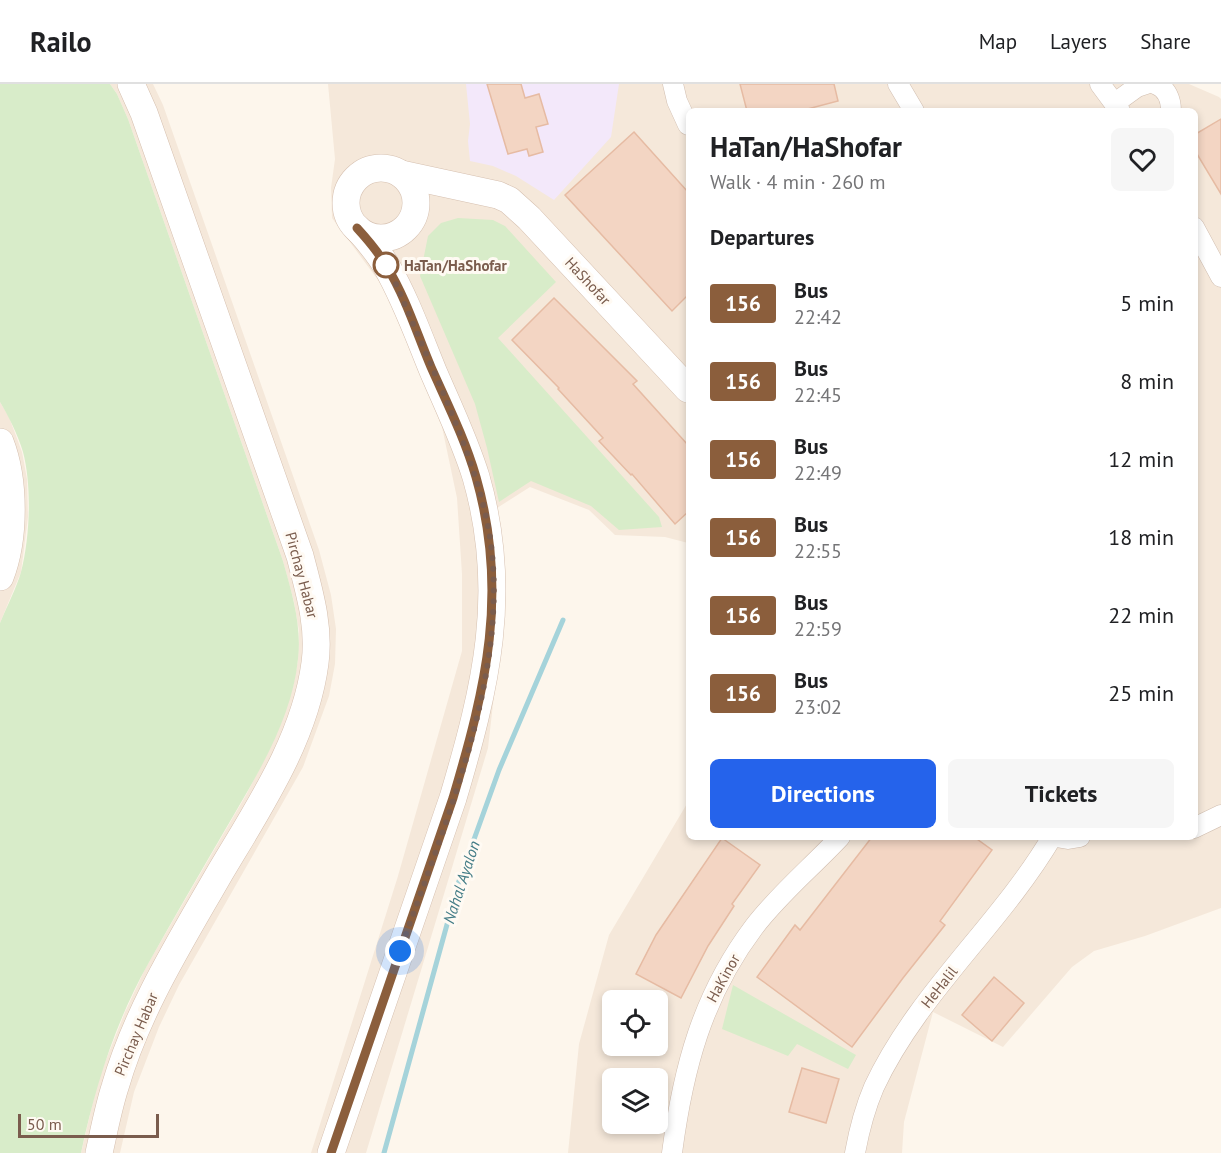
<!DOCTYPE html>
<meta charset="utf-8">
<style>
:root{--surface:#fff;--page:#f6f6f6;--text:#202124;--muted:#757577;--line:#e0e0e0;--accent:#2563eb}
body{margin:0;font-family:"PT Sans",sans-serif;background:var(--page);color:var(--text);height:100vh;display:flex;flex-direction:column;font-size:22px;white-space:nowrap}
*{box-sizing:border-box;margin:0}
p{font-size:20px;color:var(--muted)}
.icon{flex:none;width:33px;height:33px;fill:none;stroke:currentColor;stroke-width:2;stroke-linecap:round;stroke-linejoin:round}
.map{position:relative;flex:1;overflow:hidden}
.drawer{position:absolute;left:686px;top:24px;width:512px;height:732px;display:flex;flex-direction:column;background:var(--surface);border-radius:9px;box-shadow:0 3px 9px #0003}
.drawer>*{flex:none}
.badge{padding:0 12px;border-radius:4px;font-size:21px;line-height:39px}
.buttons{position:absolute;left:602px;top:906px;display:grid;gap:12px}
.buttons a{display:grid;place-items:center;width:66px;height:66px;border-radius:9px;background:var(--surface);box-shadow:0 3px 9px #0003;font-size:30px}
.scale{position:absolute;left:18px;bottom:15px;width:141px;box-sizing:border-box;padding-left:6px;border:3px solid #7a5c4d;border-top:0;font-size:16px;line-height:21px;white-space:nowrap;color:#7a5c4d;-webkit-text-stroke:4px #fffaf3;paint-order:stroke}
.you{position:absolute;width:30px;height:30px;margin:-15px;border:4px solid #fff;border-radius:50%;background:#1a73e8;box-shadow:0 0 0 9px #1a73e833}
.map>.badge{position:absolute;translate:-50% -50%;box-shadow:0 0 0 3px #fff}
h2{padding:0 24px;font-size:22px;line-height:54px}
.round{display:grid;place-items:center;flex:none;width:63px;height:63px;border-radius:9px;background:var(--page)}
.summary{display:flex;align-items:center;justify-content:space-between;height:102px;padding:0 24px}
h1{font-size:28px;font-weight:800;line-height:45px}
.cta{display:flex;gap:12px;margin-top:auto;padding:12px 24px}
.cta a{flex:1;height:69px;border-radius:9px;background:var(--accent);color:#fff;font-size:24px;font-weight:800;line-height:69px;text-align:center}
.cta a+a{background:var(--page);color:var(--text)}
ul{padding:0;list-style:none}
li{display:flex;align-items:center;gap:18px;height:78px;padding:0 24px}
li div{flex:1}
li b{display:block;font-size:22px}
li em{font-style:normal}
li .badge{min-width:66px;font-weight:700;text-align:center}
header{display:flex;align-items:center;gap:36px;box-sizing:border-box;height:84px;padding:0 30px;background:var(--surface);border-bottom:2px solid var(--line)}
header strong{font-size:28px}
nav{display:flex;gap:33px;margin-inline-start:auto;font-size:21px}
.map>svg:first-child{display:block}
.residential{fill:#f5e8da;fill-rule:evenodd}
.education{fill:#f3e8fa}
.green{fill:#d8ecc9}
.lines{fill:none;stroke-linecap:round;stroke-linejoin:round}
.stream{stroke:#a5d3da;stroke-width:5}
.building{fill:#f3d5c3;stroke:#e6bba3;stroke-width:1.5}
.street-casing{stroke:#d1beb0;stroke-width:21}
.secondary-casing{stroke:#d6c0b0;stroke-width:28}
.street{stroke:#fff;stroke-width:20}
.secondary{stroke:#fff;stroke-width:27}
.line-casing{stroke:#fff;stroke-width:14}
.line{stroke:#8b5e3c;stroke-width:9}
.walk{stroke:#7a5c4d;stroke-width:6;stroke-dasharray:0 10.8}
.stop-dot{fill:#fff;stroke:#8b5e3c;stroke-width:3}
.labels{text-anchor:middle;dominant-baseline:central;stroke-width:6;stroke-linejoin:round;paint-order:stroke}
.stop-label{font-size:15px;font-weight:bold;fill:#7a5c4d;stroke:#fffaf3;text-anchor:start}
.street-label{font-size:15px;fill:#7a5c4d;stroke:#fffaf3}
.water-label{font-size:16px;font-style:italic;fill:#437c86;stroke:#fffaf3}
</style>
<header>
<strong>Railo</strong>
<nav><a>Map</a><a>Layers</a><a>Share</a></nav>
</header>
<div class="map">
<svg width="1221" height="1069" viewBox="0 0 1221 1069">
<rect width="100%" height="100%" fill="#fdf6ec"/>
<g class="residential">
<polygon points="110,0 153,0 163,21 319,466 331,511 336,545 335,580 329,612 303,683 179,901 159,943 134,1008 120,1069 81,1069 98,996 125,928 146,883 246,711 269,666 293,603 298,576 299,547 294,518 283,477 128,35 117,10"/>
<path d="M328 0H1189L1219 13 1221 15V824L1145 852 1094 867 1072 883 1003 963 933 928 904 1038 902 1069H568L579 960 609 851 688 718V753H1194V27H688V459L665 453 615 451 589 426 530 403 497 424 502 541 488 664 366 1069H311L398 792 462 567V490L457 414 442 343 384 204 332 134 331 104 335 75ZM612 916H657V962H612ZM612 994H657V1040H612Z"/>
<polygon points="0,318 9,333 22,368 27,395 28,433 21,488 0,539"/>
</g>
<polygon class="education" points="466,0 619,0 611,53 554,116 516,92 493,82 470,77 468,57 470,40"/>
<g class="green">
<path d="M0 0H110L117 10 128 35 283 477C292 509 302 542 298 575 292 637 255 694 225 746 199 791 173 835 148 880 115 939 95 1003 81 1069H0V539C7 522 16 505 21 488 30 454 32 402 23 368 18 351 9 333 0 318Z"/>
<polygon points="458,134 493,136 505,142 556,198 498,254 659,433 662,443 619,446 591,422 531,397 499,418 487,364 475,320 420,192 428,152 441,139"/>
<polygon points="733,901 856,971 848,985 797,960 788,972 722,945"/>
</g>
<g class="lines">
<polyline class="stream" points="384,1069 459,797 499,686 563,536"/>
</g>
<g class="building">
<polygon points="487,0 521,0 525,14 539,10 548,40 536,43 543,68 529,72 527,65 508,70"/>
<polygon points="740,0 834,0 838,17 800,27 747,27"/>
<polygon points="1221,35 1221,110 1194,65 1194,51"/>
<polygon points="634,48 688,108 688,211 672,227 565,111"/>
<polygon points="554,214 637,297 633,300 688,361 688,428 675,440 632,390 631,391 599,357 603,354 558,305 559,304 512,256"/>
<polygon points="872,753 974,753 992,766 940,837 945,841 903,894 852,963 757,893 795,841 800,846"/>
<polygon points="722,754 760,781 732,820 734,822 708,862 681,914 636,890 656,851"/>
<polygon points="994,893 1024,919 992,957 962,931"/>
<polygon points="802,984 839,995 826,1039 789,1028"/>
</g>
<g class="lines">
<g class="street-casing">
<g id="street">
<polyline points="673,0 677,17 688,41"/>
<polyline points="898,0 914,27"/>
<polyline points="1100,0 1120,27"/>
<path d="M1155 0C1167 4 1171 16 1171 27"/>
<polyline points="1115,19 1137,3 1146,0"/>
<polyline points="1194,143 1221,193"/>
<polyline points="1194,744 1221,731"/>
<polyline points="1056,753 1068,755 1080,753"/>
<path d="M672 1069C683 985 702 912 754 843 779 810 812 783 840 753"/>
<path d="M855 1069C859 1047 865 1024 874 1003 918 909 1000 841 1052 753"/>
</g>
</g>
<g class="secondary-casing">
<g id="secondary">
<circle cx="381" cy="119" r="35"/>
<polyline points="401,90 498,111 509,116 529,134 688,305"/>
<path d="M0 358C15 396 15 455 0 493"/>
<path d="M99 1069C104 1047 108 1025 115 1003 137 927 179 860 218 792 257 726 305 656 315 579 320 542 309 507 300 472L144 29 131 0"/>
<path d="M331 1069 453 714C486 603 509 508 476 393 465 357 448 322 433 287 419 253 406 216 387 183 379 169 368 156 357 144"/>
</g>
</g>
<use href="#street" class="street"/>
<use href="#secondary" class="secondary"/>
</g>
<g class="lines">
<g class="line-casing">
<path id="line" d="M331 1069 453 714C486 603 509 508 476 393 465 355 447 319 431 283 417 250 406 214 387 183 379 169 368 156 357 144"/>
</g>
<use href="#line" class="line"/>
<path class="walk" d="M386 181 398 204C428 278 466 350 485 428 519 569 446 736 400 867"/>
</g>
<circle class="stop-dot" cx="386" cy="181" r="12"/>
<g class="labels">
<g class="stop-label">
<text x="404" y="181">HaTan/HaShofar</text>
</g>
<g class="street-label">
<text transform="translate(588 197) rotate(47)">HaShofar</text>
<text transform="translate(302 491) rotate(75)">Pirchay Habar</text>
<text transform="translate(723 894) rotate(-61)">HaKinor</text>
<text transform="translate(939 903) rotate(-52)">HeHalil</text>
<text transform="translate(136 950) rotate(-67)">Pirchay Habar</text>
</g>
<g class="water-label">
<text transform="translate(461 798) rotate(-72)">Nahal Ayalon</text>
</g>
</g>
</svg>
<div class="buttons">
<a><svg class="icon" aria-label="locate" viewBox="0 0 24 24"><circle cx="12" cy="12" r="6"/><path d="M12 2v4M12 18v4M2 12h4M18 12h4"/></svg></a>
<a><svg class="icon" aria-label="layers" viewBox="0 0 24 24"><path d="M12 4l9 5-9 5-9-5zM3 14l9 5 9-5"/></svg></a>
</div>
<div class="scale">50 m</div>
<div class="you" style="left:400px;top:867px"></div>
<section class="drawer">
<div class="summary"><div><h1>HaTan/HaShofar</h1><p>Walk · 4 min · 260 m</p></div><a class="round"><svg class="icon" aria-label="heart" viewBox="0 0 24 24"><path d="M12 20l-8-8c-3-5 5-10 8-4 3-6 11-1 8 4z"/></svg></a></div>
<h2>Departures</h2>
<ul>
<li><span class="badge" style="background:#8b5e3c;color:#fff">156</span><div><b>Bus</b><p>22:42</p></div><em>5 min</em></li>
<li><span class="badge" style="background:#8b5e3c;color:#fff">156</span><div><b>Bus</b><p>22:45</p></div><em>8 min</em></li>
<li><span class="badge" style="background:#8b5e3c;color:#fff">156</span><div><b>Bus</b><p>22:49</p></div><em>12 min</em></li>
<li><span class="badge" style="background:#8b5e3c;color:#fff">156</span><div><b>Bus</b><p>22:55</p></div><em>18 min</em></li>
<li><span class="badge" style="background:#8b5e3c;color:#fff">156</span><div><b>Bus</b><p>22:59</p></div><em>22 min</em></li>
<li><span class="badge" style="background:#8b5e3c;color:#fff">156</span><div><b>Bus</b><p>23:02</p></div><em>25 min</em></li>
</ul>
<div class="cta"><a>Directions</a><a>Tickets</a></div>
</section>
</div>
